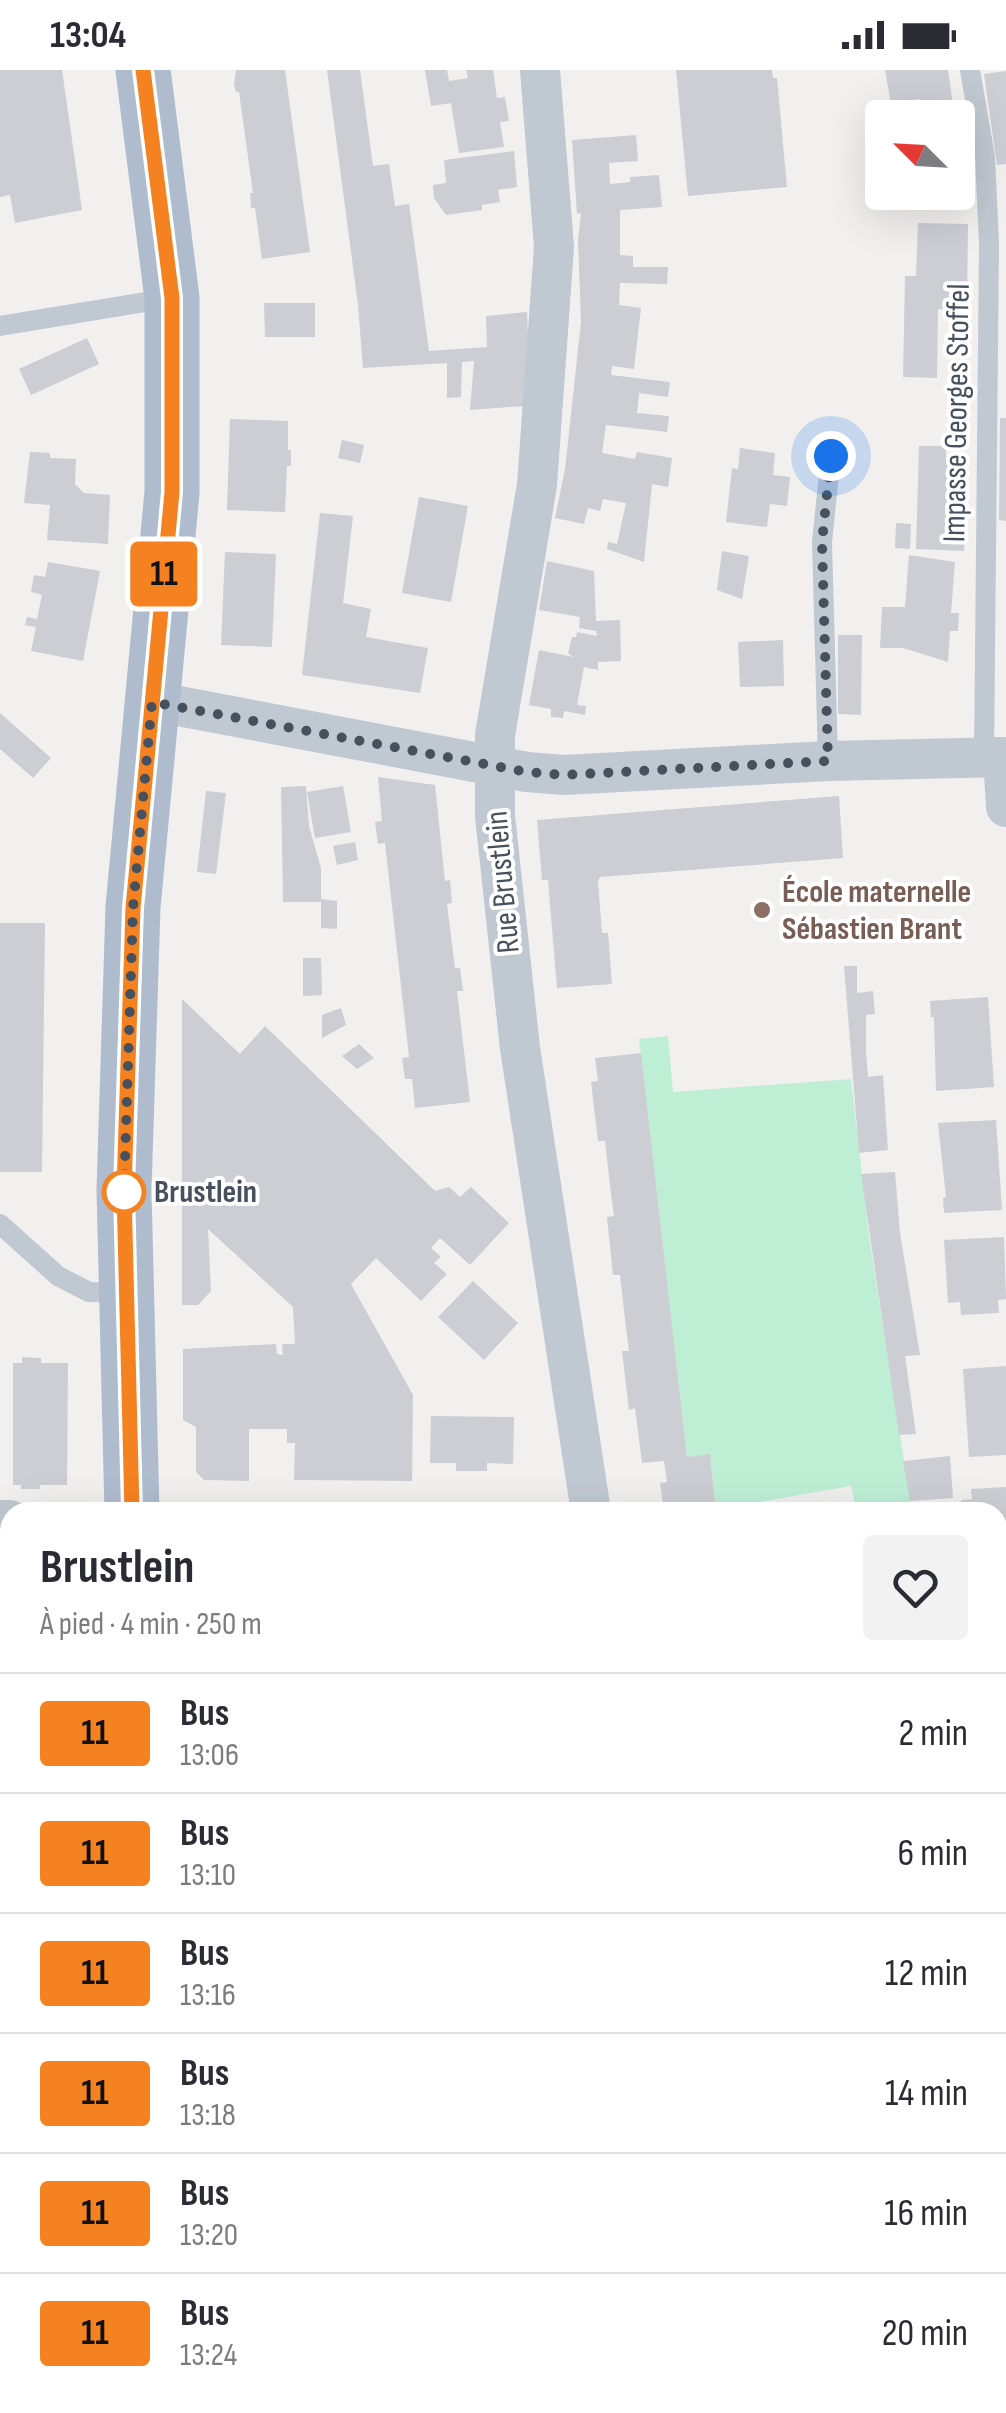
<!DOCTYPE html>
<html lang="fr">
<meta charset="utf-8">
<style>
:root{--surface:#fff;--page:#f2f2f3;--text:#2b2b33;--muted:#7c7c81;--line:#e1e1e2}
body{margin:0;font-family:"Sofia Sans Condensed",sans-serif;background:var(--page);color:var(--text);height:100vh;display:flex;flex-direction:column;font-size:38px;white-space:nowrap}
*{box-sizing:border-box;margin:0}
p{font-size:32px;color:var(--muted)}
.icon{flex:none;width:55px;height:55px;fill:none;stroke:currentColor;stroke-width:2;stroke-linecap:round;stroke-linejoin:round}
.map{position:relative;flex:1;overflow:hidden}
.panel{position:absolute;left:0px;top:1432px;width:1008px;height:912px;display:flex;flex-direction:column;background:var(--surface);border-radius:30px 30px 0 0;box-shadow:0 10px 40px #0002}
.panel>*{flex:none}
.badge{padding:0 20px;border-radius:8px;font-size:35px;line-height:65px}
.needle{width:65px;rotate:294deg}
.controls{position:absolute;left:865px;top:30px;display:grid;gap:20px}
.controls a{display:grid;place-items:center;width:110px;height:110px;border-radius:10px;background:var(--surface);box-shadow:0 10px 40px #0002;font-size:50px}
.you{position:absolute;width:50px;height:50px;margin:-25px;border:8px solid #fff;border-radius:50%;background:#1a73e8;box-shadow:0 0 0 15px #1a73e833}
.map>.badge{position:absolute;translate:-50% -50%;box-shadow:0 0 0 5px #fff}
.round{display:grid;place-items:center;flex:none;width:105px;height:105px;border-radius:10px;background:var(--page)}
.overview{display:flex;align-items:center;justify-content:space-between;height:170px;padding:0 40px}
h1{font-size:48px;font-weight:700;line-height:75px}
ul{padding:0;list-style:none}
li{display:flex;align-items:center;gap:30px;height:120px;padding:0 40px;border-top:2px solid var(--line)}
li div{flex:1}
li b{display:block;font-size:38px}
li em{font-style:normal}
li .badge{min-width:110px;font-weight:700;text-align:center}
.status{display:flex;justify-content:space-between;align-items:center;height:70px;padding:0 50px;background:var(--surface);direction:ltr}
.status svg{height:28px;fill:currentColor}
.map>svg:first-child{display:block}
.green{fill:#beefd5}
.building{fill:#ccced4}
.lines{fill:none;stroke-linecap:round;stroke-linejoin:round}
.path{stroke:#76cda9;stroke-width:6;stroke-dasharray:8 5;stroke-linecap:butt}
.lane{stroke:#c0c8d1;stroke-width:20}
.street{stroke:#c0c8d1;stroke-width:40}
.primary{stroke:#afbcce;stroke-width:55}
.line-casing{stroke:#fff;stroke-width:22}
.line{stroke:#f58220;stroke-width:15}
.walk{stroke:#47515d;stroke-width:10;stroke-dasharray:0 18}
.education-dot{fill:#8d6e63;stroke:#fff;stroke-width:4}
.stop-dot{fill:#fff;stroke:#f58220;stroke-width:5}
.labels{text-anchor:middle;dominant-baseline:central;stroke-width:8;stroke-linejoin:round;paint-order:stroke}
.street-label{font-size:32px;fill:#47515d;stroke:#fff}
.education-label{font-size:32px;font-weight:bold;fill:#785e54;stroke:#fff;text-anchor:start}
.stop-label{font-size:32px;font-weight:bold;fill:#47515d;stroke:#fff;text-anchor:start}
</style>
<div class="status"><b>13:04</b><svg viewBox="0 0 49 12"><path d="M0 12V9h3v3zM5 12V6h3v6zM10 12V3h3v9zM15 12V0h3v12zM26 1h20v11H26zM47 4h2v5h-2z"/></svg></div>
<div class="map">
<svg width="1006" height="2343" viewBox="0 0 1006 2343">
<rect width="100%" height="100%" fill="#f2efef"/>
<polygon class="green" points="668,966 673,1022 851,1009 869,1166 912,1442 901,1442 899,1436 857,1442 851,1416 736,1436 737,1442 716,1442 710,1385 687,1387 639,969"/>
<g class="building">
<polygon points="0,0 62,0 82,140 15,153 10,125 0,127"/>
<polygon points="236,0 285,0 310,182 262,189 255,138 251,138 250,123 253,123 239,22 236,22 234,14"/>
<polygon points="327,0 360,0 373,96 389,94 395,136 409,134 429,281 487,277 486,246 527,242 529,286 525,336 470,340 474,291 462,292 461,327 447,328 447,293 363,298 358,235"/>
<polygon points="425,0 447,0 449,11 468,8 466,0 493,0 497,28 505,27 509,51 500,52 504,77 459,83 451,33 431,36"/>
<polygon points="676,0 772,0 773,8 777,8 787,117 688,126"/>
<polygon points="885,0 948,0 955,48 923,48 920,29 891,34"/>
<polygon points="1006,1 1006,94 997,95 984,4"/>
<polygon points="636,65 638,91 609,93 610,114 630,112 630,107 659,105 662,137 620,140 620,185 633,186 633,197 668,197 667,214 620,213 619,235 641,238 634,299 612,296 611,305 670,312 668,327 639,323 637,343 669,346 667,362 606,355 602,383 635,389 637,382 672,388 668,417 652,414 644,492 607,479 608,472 617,474 626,433 603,429 600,441 588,438 584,454 555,448 565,399 581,252 578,170 581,143 577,144 572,70"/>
<polygon points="514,81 517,117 498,120 500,132 482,135 482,140 446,145 434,128 433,115 446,113 444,90"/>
<polygon points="918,153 968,154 967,239 938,239 937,308 903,307 905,206 916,206"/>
<polygon points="264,233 315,233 315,267 265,267"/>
<polygon points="87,268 99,294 31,325 19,299"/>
<polygon points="1000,348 1006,348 1006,451 999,450"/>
<polygon points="230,349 288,351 288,380 291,380 291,396 287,396 285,442 227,440"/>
<polygon points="342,370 364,375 360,393 338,388"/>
<polygon points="919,376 946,376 946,386 966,386 964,481 916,479"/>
<polygon points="740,378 775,383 773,405 790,407 787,436 770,434 767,457 726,452 732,398 738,399"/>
<polygon points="30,382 50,383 50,388 76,389 75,414 84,423 110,425 108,474 47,470 50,435 24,433"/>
<polygon points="419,427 468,436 451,532 402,523"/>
<polygon points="320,443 353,446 343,533 371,539 366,567 428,578 420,623 302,605"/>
<polygon points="896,453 911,454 910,479 895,478"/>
<polygon points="722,481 749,486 742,529 717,520"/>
<polygon points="225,482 276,484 272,577 221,575"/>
<polygon points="909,485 955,492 951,543 959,543 958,561 950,561 948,592 903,578 880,578 882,537 905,537"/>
<polygon points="547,491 594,501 596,551 620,550 621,591 598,592 598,600 584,597 577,635 586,636 585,645 564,641 563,648 551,647 551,639 529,635 539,580 573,587 568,583 572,567 576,567 577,562 597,566 596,561 579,558 580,547 539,540"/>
<polygon points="48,492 100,501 83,591 31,581 36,557 25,555 27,547 37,549 42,525 31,522 34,505 45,507"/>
<polygon points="838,565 862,565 861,645 838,644"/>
<polygon points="783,570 784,616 740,617 738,572"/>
<polygon points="0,643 51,688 33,708 0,679"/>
<polygon points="378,707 435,715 445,811 450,810 452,833 447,834 455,898 460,898 463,921 457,921 470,1032 415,1038 412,1009 405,1009 402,988 409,987 385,773 378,774 375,752 382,751"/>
<polygon points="306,716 309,756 321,798 321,829 337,831 337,859 321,858 321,832 283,832 281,717"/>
<polygon points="343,716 351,762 315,768 307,722"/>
<polygon points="206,721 226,723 216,804 197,802"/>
<polygon points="839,726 843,788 600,807 598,811 602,863 608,863 612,914 557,918 548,810 542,810 537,750"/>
<polygon points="355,772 358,790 337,795 333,776"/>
<polygon points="0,853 45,853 42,1102 0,1102"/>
<polygon points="303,888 321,888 322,925 303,926"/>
<polygon points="844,896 857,896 857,923 873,921 875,944 866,945 866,980 868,1007 883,1005 888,1080 859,1083"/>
<polygon points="988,927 994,1017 936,1021 934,947 931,947 930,931"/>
<polygon points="182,929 240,984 265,956 435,1121 449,1117 460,1127 471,1117 509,1153 470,1195 440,1168 431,1178 441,1187 434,1193 447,1204 421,1231 376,1188 351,1214 413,1325 412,1411 294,1410 295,1373 287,1373 287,1359 249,1359 249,1411 204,1410 196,1402 196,1357 183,1350 183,1279 276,1274 277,1284 283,1285 282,1274 295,1274 293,1237 208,1159 211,1221 198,1235 182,1235"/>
<polygon points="341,938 346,955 322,968 322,945"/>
<polygon points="359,974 374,988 357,999 342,986"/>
<polygon points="641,983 687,1387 710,1384 716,1442 664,1442 660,1413 667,1412 664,1391 642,1393 635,1338 629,1340 622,1281 629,1281 626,1258 620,1205 613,1205 607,1147 614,1146 611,1124 605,1071 598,1071 591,1012 598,1011 595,988"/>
<polygon points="996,1050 1002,1140 944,1143 943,1128 946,1127 938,1053"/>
<polygon points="895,1102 900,1163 920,1285 905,1286 916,1364 899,1365 861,1104"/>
<polygon points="1004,1167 1006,1229 998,1230 999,1243 961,1245 960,1232 948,1233 944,1170"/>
<polygon points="473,1211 518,1253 484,1290 438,1247"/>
<polygon points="22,1287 41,1288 41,1293 68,1293 67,1415 40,1415 40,1419 21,1419 21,1415 13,1415 13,1293 22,1293"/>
<polygon points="1006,1296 1006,1385 969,1387 963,1299"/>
<polygon points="431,1346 514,1347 513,1394 487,1393 487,1401 456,1401 456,1393 430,1393"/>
<polygon points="950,1386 953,1428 910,1431 903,1391"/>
<polygon points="1006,1417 1006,1495 998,1496 998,1442 962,1442 961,1430 972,1429 971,1419"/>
<polygon points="998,1543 1006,1543 1006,1633 998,1634"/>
<rect x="0" y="1549" width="10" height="54"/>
<polygon points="1004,1681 1006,1725 998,1727 998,1682"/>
<polygon points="0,1765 10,1766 10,1820 0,1820"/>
<polygon points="1006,1994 1006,2029 998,2030 998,1995"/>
<polygon points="0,2040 10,2040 10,2095 0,2094"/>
<polygon points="998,2083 1006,2083 1006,2151 998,2152"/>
<polygon points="1006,2265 1006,2317 998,2317 998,2266"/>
<polygon points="538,2335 690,2335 686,2343 552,2343"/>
<polygon points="776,2335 847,2335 845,2343 774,2343"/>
</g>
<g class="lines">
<polyline class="path" points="0,1678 10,1679"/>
<g class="lane">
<polyline points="970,0 985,87 989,173 984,688"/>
<polyline points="0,256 170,228"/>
<polyline points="828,691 822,472 831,385"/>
<polyline points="0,1154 58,1206 89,1222 125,1223"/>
</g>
<g class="street">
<polyline points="540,0 554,177 537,415 495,665 495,746 520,978 591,1442"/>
<polyline points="152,631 527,702 564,705 828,691 1006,687"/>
<polyline points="1003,687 1006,737"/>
<polyline points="0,1450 10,1450"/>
<polyline points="0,2152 10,2147"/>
<polyline points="481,2335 496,2343"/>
<polyline points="149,2343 175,2335"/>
</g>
<g class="primary">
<polyline points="132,1442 124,1120 133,837 172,422 172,228 143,0"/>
<polyline points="998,1837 1006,1836"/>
<polyline points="0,1934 10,1933"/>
</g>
</g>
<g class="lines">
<g class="line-casing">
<polyline id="line" points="132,1442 124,1120 133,838 172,422 172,228 143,0"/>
</g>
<use href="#line" class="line"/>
<polyline class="walk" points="124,1122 133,838 152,632 527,702 564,705 828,691 822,472 831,386"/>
</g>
<circle class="education-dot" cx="762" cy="840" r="10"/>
<circle class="stop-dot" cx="124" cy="1122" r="20"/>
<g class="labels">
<g class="street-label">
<text transform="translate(957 343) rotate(-89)">Impasse Georges Stoffel</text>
<text transform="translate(503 812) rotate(-95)">Rue Brustlein</text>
</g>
<g class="education-label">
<text x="782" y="822">École maternelle<tspan x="782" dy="37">Sébastien Brant</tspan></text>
</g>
<g class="stop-label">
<text x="154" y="1122">Brustlein</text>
</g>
</g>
</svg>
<div class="controls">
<a><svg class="needle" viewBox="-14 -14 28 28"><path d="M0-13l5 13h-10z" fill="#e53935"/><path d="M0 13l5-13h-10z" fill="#7c7c81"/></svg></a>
</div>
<div class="you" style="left:831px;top:386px"></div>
<b class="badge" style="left:164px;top:504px;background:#f58220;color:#111">11</b>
<section class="panel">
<div class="overview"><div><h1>Brustlein</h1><p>À pied · 4 min · 250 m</p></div><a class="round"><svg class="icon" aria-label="heart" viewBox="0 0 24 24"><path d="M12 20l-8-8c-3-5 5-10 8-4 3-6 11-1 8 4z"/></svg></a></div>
<ul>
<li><span class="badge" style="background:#f58220;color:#111">11</span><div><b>Bus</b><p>13:06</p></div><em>2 min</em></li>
<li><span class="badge" style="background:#f58220;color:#111">11</span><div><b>Bus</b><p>13:10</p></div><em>6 min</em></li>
<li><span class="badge" style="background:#f58220;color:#111">11</span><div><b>Bus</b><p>13:16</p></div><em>12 min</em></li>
<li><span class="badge" style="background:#f58220;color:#111">11</span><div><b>Bus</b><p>13:18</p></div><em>14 min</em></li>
<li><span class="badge" style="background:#f58220;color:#111">11</span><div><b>Bus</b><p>13:20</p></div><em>16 min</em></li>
<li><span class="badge" style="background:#f58220;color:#111">11</span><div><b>Bus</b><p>13:24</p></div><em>20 min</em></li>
</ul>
</section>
</div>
